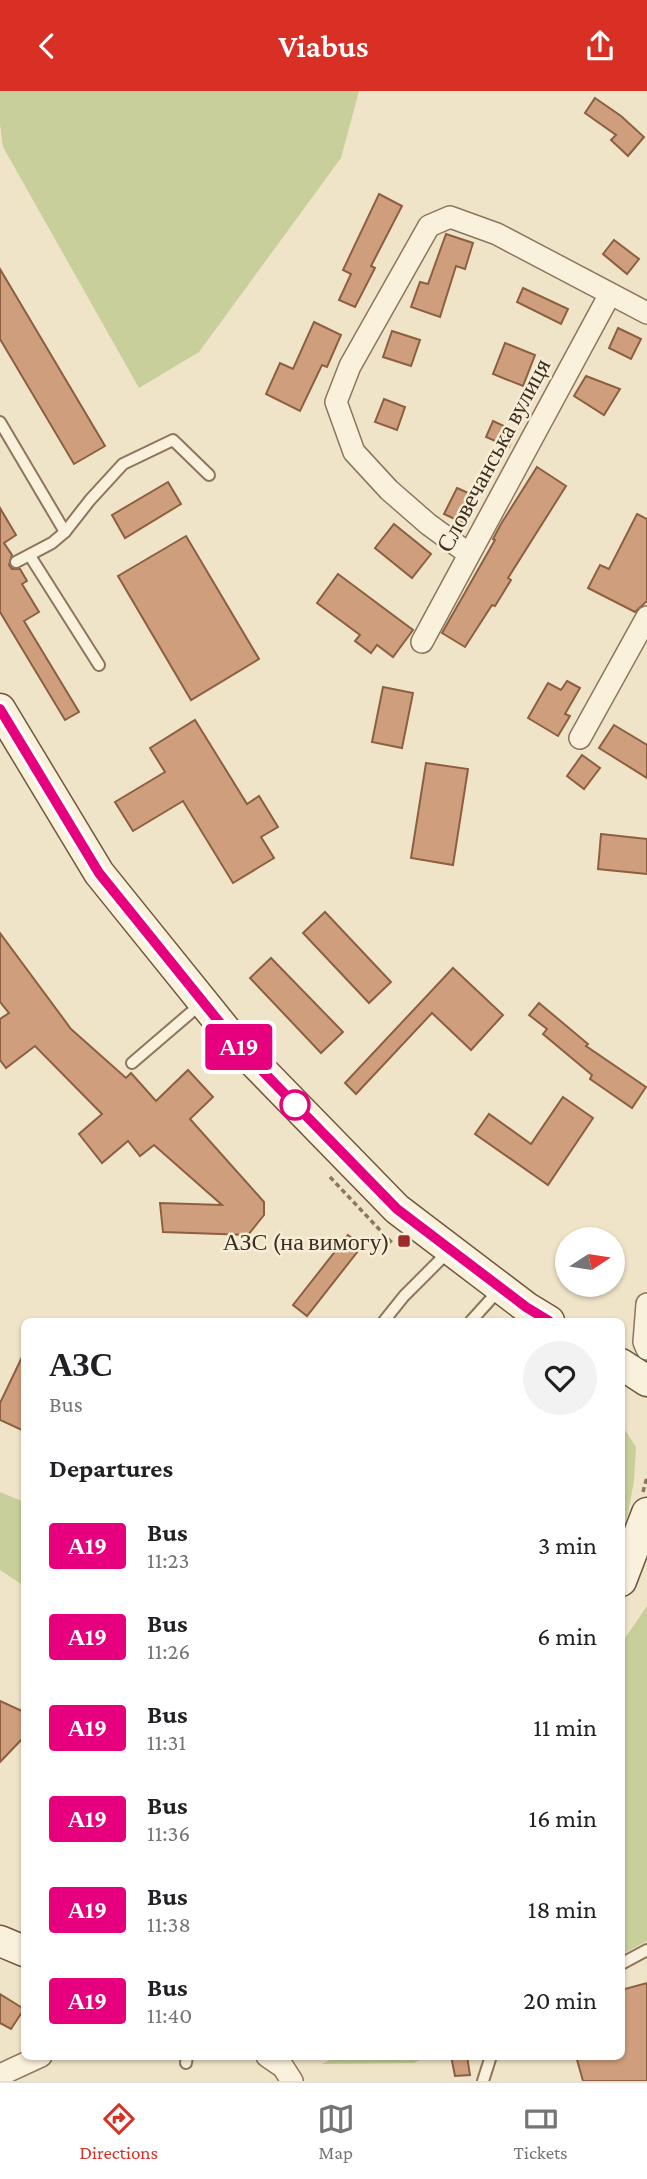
<!DOCTYPE html>
<meta charset="utf-8">
<style>
:root{--surface:#fff;--page:#f2f2f2;--text:#202124;--muted:#757577;--line:#e0e0e0;--accent:#d93025}
body{margin:0;font-family:"Crimson Pro",serif;background:var(--page);color:var(--text);height:100vh;display:flex;flex-direction:column;font-size:26px;white-space:nowrap}
*{box-sizing:border-box;margin:0}
p{font-size:23px;color:var(--muted)}
.icon{flex:none;width:38px;height:38px;fill:none;stroke:currentColor;stroke-width:2;stroke-linecap:round;stroke-linejoin:round}
.map{position:relative;flex:1;overflow:hidden}
.details{position:absolute;left:21px;top:1227px;width:604px;height:742px;display:flex;flex-direction:column;background:var(--surface);border-radius:10px;box-shadow:0 2px 5px #0004}
.details>*{flex:none}
.badge{padding:0 14px;border-radius:5px;font-size:24px;line-height:46px}
.needle{width:46px;rotate:78deg}
.buttons{position:absolute;left:555px;top:1136px;display:grid;gap:14px}
.buttons a{display:grid;place-items:center;width:70px;height:70px;border-radius:50%;background:var(--surface);box-shadow:0 2px 5px #0004;font-size:35px}
.map>.badge{position:absolute;translate:-50% -50%;box-shadow:0 0 0 4px #fff}
h2{padding:0 28px;font-size:26px;line-height:63px}
.round{display:grid;place-items:center;flex:none;width:74px;height:74px;border-radius:37px;background:var(--page)}
.head{display:flex;align-items:center;justify-content:space-between;height:119px;padding:0 28px}
h1{font-size:33px;font-weight:600;line-height:52px}
ul{padding:0;list-style:none}
li{display:flex;align-items:center;gap:21px;height:91px;padding:0 28px}
li div{flex:1}
li b{display:block;font-size:26px}
li em{font-style:normal}
li .badge{min-width:77px;font-weight:700;text-align:center}
header{display:flex;justify-content:space-between;align-items:center;height:91px;padding:0 28px;background:var(--accent);color:#fff;font-size:32px;font-weight:600}
.tab-bar{display:flex;justify-content:space-around;align-items:center;height:98px;border-top:2px solid var(--line);background:var(--surface);font-size:19px;color:var(--muted)}
.tab-bar a{display:grid;justify-items:center;gap:4px}
.tab-bar .active{color:var(--accent)}
.map>svg:first-child{display:block}
.green{fill:#c9cf9b}
.building{fill:#cf9f7d;stroke:#8d5f41;stroke-width:2}
.lines{fill:none;stroke-linecap:round;stroke-linejoin:round}
.lane-casing{stroke:#8d765c;stroke-width:14}
.street-casing{stroke:#8d765c;stroke-width:24}
.secondary-casing{stroke:#6f573f;stroke-width:33}
.path{stroke:#8d765c;stroke-width:3.5;stroke-dasharray:5 3.5;stroke-linecap:butt}
.lane{stroke:#faf1dc;stroke-width:10}
.street{stroke:#faf1dc;stroke-width:21}
.secondary{stroke:#faf1dc;stroke-width:30}
.line-casing{stroke:#fff;stroke-width:16}
.line{stroke:#e6007e;stroke-width:10}
.stop-dot{fill:#fff;stroke:#e6007e;stroke-width:3.5}
.poi-dot{fill:#9e2a2b;stroke:#f7eed8;stroke-width:2.5}
.labels{text-anchor:middle;dominant-baseline:central;stroke-width:5;stroke-linejoin:round;paint-order:stroke}
.street-label{font-size:24px;fill:#3d2e20;stroke:#f7eed8}
.poi-label{font-size:24px;fill:#3d2e20;stroke:#f7eed8;text-anchor:end}
</style>
<header><svg class="icon" aria-label="back" viewBox="0 0 24 24"><path d="M15 5l-7 7 7 7"/></svg>Viabus<svg class="icon" aria-label="share" viewBox="0 0 24 24"><path d="M12 15V3M7 8l5-5 5 5M5 13v7h14v-7"/></svg></header>
<div class="map">
<svg width="647" height="1990" viewBox="0 0 647 1990">
<rect width="100%" height="100%" fill="#f0e4c8"/>
<g class="green">
<polygon points="0,0 359,0 341,67 199,261 139,297 3,56 0,34"/>
<polygon points="621,1333 636,1356 634,1390 621,1459"/>
<polygon points="0,1401 24,1411 24,1495 0,1479"/>
<polygon points="647,1515 647,1850 621,1864 621,1553"/>
<polygon points="337,1965 427,1965 414,1972 322,1973"/>
</g>
<g class="building">
<polygon points="595,7 621,25 644,46 628,65 611,49 616,44 585,22"/>
<polygon points="379,103 402,115 371,175 375,177 355,216 339,209 351,183 343,179"/>
<polygon points="446,143 473,152 465,178 456,175 440,226 411,216 420,191 428,193"/>
<polygon points="614,149 639,168 627,183 603,163"/>
<polygon points="0,178 105,355 74,373 0,248"/>
<polygon points="523,197 568,218 561,233 517,211"/>
<polygon points="314,231 341,244 327,276 322,274 300,320 266,303 280,272 293,278"/>
<polygon points="618,237 641,248 631,268 609,257"/>
<polygon points="392,240 420,249 411,275 383,266"/>
<polygon points="505,252 535,264 523,295 493,283"/>
<polygon points="586,285 620,298 604,324 574,305"/>
<polygon points="384,308 405,316 397,339 375,331"/>
<polygon points="493,330 515,340 509,356 486,346"/>
<polygon points="537,376 566,395 508,487 511,489 495,515 492,514 465,556 442,542 495,449 493,448 501,433"/>
<polygon points="168,391 181,413 125,447 112,424"/>
<polygon points="457,397 475,405 463,432 444,423"/>
<polygon points="0,417 16,444 4,452 12,464 9,474 12,478 20,478 27,490 22,493 39,521 24,530 79,621 65,629 0,521"/>
<polygon points="637,423 647,428 647,510 635,521 588,497 600,474 609,478"/>
<polygon points="394,433 431,463 412,487 375,457"/>
<polygon points="186,445 259,568 191,609 118,485"/>
<polygon points="338,483 413,539 393,566 377,554 371,562 355,550 360,544 317,512"/>
<polygon points="567,590 580,597 565,623 570,625 558,645 528,627 548,592 561,599"/>
<polygon points="383,596 413,602 402,657 372,651"/>
<polygon points="195,629 247,713 259,705 278,736 261,746 274,767 233,792 183,710 133,740 115,711 165,681 150,657"/>
<polygon points="614,634 647,654 647,687 599,657"/>
<polygon points="582,664 600,677 584,698 567,685"/>
<polygon points="426,672 468,678 453,774 411,767"/>
<polygon points="601,743 647,748 647,783 598,778"/>
<polygon points="325,821 391,891 369,912 303,842"/>
<polygon points="0,842 71,938 126,987 131,982 156,1010 188,979 213,1006 190,1028 264,1111 264,1124 248,1144 163,1141 160,1112 222,1114 154,1054 140,1065 128,1050 102,1072 79,1043 102,1023 35,955 6,977 0,969 0,928 9,922 0,911"/>
<polygon points="271,867 343,941 321,962 250,887"/>
<polygon points="453,877 503,924 471,959 432,922 356,1003 345,992"/>
<polygon points="539,912 588,953 586,955 646,996 632,1017 590,988 592,984 543,943 547,938 529,924"/>
<polygon points="563,1006 593,1027 548,1094 475,1043 489,1023 531,1053"/>
<polygon points="348,1144 362,1155 307,1225 293,1214"/>
<polygon points="24,1262 24,1340 0,1329 0,1312"/>
<polygon points="0,1610 24,1621 24,1646 0,1671"/>
<polygon points="647,1892 647,1990 583,1990 576,1965 621,1965 621,1899"/>
<polygon points="0,1903 24,1918 11,1938 0,1932"/>
<polygon points="451,1965 467,1965 470,1984 455,1985"/>
</g>
<g class="lines">
<g class="lane-casing">
<g id="lane">
<polyline points="0,331 65,441"/>
<polyline points="30,465 99,574"/>
<polyline points="16,471 52,452 65,441 90,409 123,373 173,349 209,384"/>
<polyline points="132,972 202,912"/>
<polyline points="384,1230 404,1205 448,1161"/>
<polyline points="471,1230 499,1199"/>
<polyline points="621,1873 647,1859"/>
<polyline points="186,1972 187,1965"/>
<polyline points="483,1990 491,1965"/>
</g>
</g>
<g class="street-casing">
<g id="street">
<polyline points="469,463 428,433 389,399 354,361 336,311 350,275 429,135 450,126 497,143 647,222"/>
<polyline points="422,551 610,203"/>
<polyline points="580,647 647,526"/>
<polyline points="647,1213 644,1251 647,1258"/>
<polyline points="267,1965 283,1976 292,1990"/>
<polyline points="0,1984 41,1965"/>
</g>
</g>
<g class="secondary-casing">
<g id="secondary">
<polyline points="0,618 99,782 241,958 397,1118 526,1216 549,1230"/>
<polyline points="621,1273 647,1290"/>
<polyline points="621,1490 647,1422"/>
<polyline points="0,1850 24,1860"/>
</g>
</g>
<g class="path">
<polyline points="330,1086 394,1154"/>
<polyline points="643,1401 647,1386"/>
</g>
<use href="#lane" class="lane"/>
<use href="#street" class="street"/>
<use href="#secondary" class="secondary"/>
</g>
<g class="lines">
<g class="line-casing">
<polyline id="line" points="0,618 99,782 241,958 397,1118 526,1216 549,1230"/>
</g>
<use href="#line" class="line"/>
</g>
<circle class="stop-dot" cx="295" cy="1014" r="14"/>
<rect class="poi-dot" x="397" y="1143" width="14" height="14" rx="3.5"/>
<g class="labels">
<g class="street-label">
<text transform="translate(493 364) rotate(-62)">Словечанська вулиця</text>
</g>
<g class="poi-label">
<text x="390" y="1150">АЗС (на вимогу)</text>
</g>
</g>
</svg>
<div class="buttons">
<a><svg class="needle" viewBox="-14 -14 28 28"><path d="M0-13l5 13h-10z" fill="#e53935"/><path d="M0 13l5-13h-10z" fill="#757577"/></svg></a>
</div>
<b class="badge" style="left:239px;top:956px;background:#e6007e;color:#fff">А19</b>
<section class="details">
<div class="head"><div><h1>АЗС</h1><p>Bus</p></div><a class="round"><svg class="icon" aria-label="heart" viewBox="0 0 24 24"><path d="M12 20l-8-8c-3-5 5-10 8-4 3-6 11-1 8 4z"/></svg></a></div>
<h2>Departures</h2>
<ul>
<li><span class="badge" style="background:#e6007e;color:#fff">А19</span><div><b>Bus</b><p>11:23</p></div><em>3 min</em></li>
<li><span class="badge" style="background:#e6007e;color:#fff">А19</span><div><b>Bus</b><p>11:26</p></div><em>6 min</em></li>
<li><span class="badge" style="background:#e6007e;color:#fff">А19</span><div><b>Bus</b><p>11:31</p></div><em>11 min</em></li>
<li><span class="badge" style="background:#e6007e;color:#fff">А19</span><div><b>Bus</b><p>11:36</p></div><em>16 min</em></li>
<li><span class="badge" style="background:#e6007e;color:#fff">А19</span><div><b>Bus</b><p>11:38</p></div><em>18 min</em></li>
<li><span class="badge" style="background:#e6007e;color:#fff">А19</span><div><b>Bus</b><p>11:40</p></div><em>20 min</em></li>
</ul>
</section>
</div>
<nav class="tab-bar">
<a class="active"><svg class="icon" aria-label="directions" viewBox="0 0 24 24"><path d="M12 3l9 9-9 9-9-9zM9 14v-3h6M13 9l2 2-2 2"/></svg>Directions</a>
<a><svg class="icon" aria-label="map" viewBox="0 0 24 24"><path d="M3 6l6-2 6 2 6-2v14l-6 2-6-2-6 2zM9 4v14M15 6v14"/></svg>Map</a>
<a><svg class="icon" aria-label="tickets" viewBox="0 0 24 24"><path d="M3 7h18v10H3zM15 7v10"/></svg>Tickets</a>
</nav>
